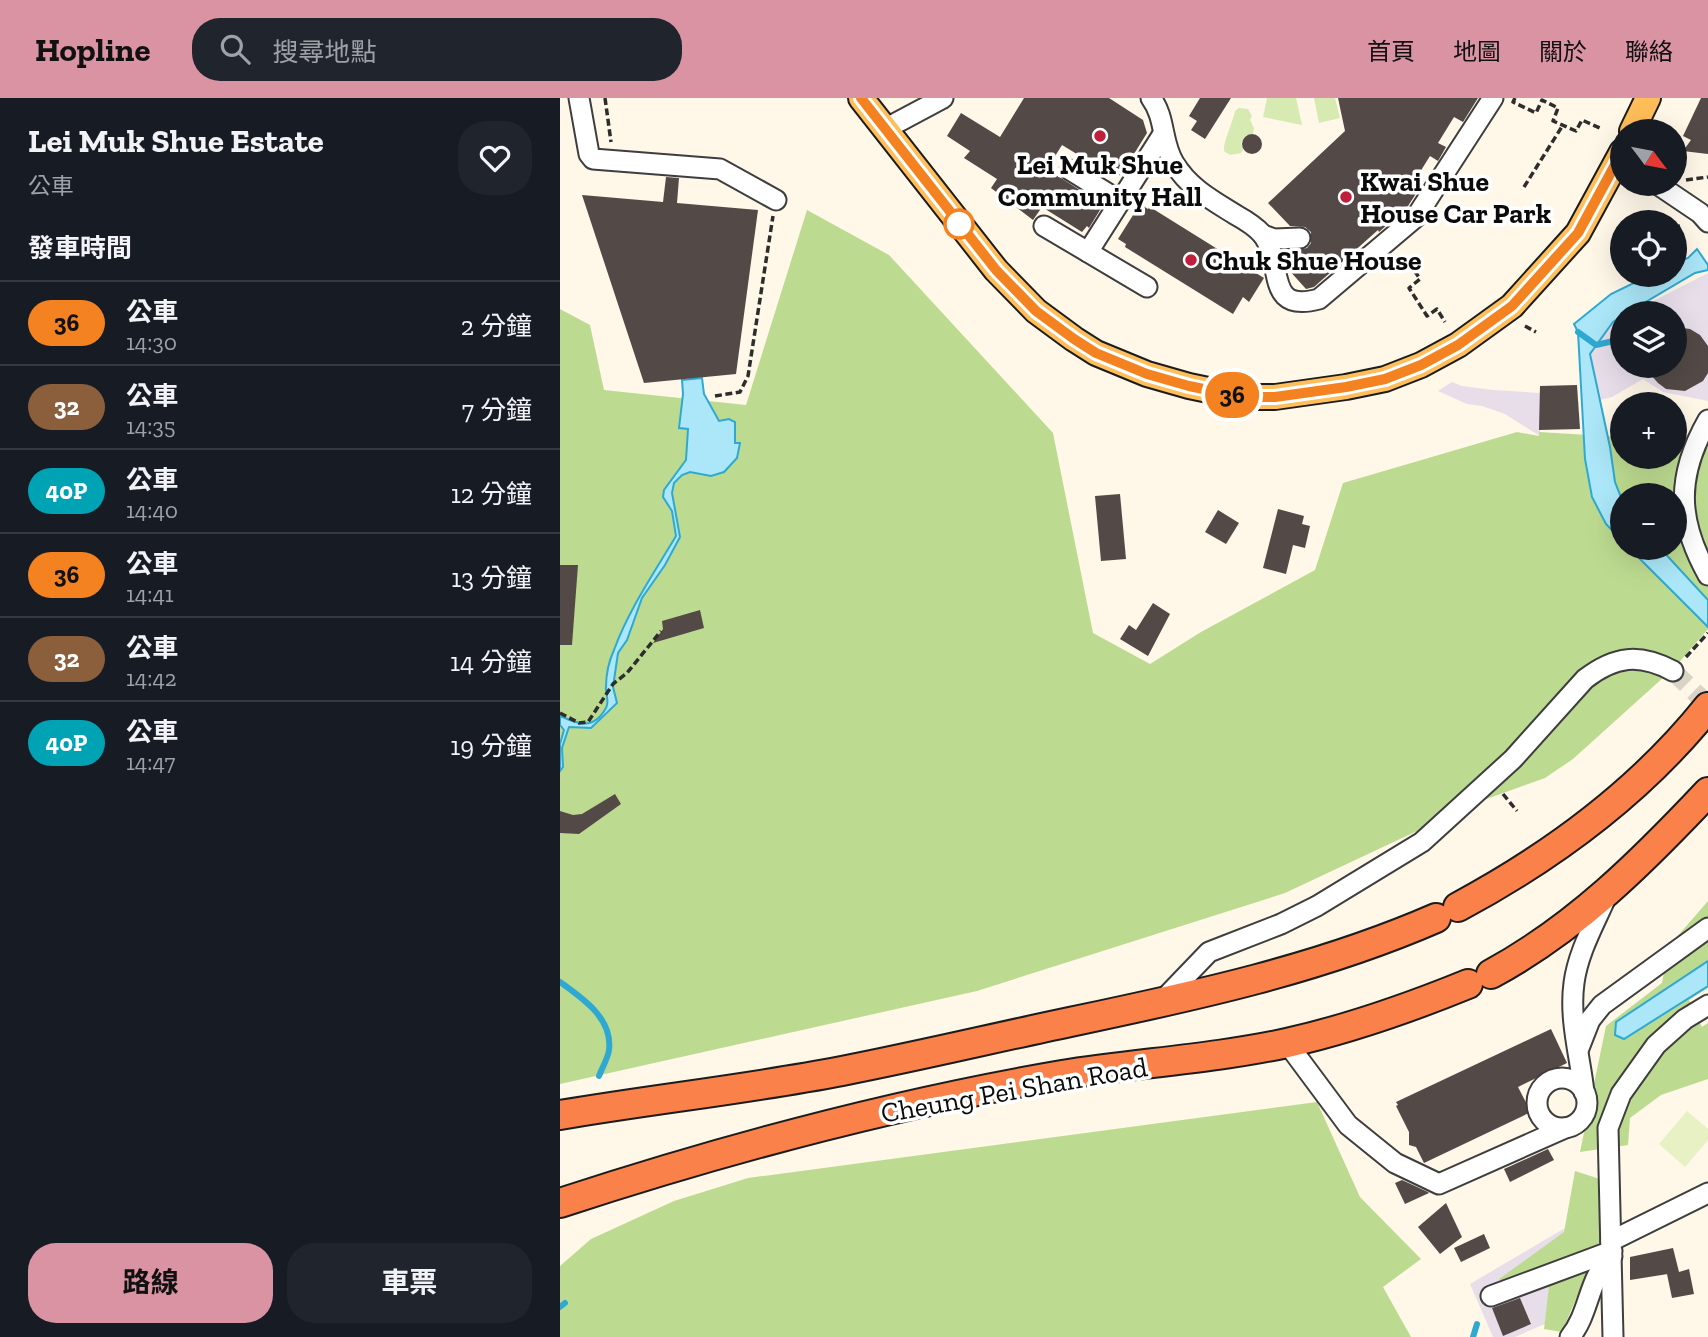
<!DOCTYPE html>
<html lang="zh-TW">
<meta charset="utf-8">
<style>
:root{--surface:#171b24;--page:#20242c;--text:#f1f3f6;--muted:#9ea1a6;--line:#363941;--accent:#da93a3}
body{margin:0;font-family:"Zilla Slab","Noto Sans TC",serif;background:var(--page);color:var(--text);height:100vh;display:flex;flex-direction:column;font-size:26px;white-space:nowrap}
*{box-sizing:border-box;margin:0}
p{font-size:23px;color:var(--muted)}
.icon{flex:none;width:38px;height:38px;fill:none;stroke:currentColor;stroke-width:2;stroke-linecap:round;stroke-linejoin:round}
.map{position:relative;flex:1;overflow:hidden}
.side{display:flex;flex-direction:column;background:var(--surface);width:560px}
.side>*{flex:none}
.badge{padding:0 14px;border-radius:23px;font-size:24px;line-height:46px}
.needle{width:46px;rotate:122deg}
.fabs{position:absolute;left:1050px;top:21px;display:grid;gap:14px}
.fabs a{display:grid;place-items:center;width:77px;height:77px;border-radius:50%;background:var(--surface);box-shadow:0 7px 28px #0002;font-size:35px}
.map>.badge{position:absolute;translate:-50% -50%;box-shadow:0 0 0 4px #fff}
h2{padding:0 28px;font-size:26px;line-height:63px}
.round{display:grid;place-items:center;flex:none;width:74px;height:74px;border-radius:28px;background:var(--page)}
.summary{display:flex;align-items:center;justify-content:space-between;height:119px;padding:0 28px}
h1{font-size:33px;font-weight:700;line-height:52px}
.button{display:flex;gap:14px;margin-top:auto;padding:14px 28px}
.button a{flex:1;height:80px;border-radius:28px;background:var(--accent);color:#111;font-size:28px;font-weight:700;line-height:80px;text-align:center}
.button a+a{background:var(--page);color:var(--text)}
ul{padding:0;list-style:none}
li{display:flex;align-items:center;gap:21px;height:84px;padding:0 28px;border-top:2px solid var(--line)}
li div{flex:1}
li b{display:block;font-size:26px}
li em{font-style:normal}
li .badge{min-width:77px;font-weight:700;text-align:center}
header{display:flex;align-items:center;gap:42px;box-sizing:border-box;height:98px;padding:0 35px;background:var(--accent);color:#111}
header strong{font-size:33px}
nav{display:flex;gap:38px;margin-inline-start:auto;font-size:24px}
.search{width:490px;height:63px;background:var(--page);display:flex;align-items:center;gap:18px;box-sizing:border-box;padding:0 24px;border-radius:28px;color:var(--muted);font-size:26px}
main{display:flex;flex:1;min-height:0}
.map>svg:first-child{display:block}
.industrial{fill:#e7deea}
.green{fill:#d7eab1}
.forest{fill:#bddb90;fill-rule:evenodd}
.pitch{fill:#e8f1c3}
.water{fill:#abe7f8;stroke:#2fa9d2;stroke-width:2}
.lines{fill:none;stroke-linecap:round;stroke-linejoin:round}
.stream{stroke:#2fa9d2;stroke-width:6}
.building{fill:#534a47}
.minor-tunnel{stroke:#dad4c7;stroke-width:19;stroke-dasharray:19 10;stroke-linecap:butt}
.minor-casing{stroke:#3e3e3e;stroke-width:23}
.major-casing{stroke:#1c1c1c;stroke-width:28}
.highway-casing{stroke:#1c1c1c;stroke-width:32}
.path{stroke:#2d2d2d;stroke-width:3.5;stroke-dasharray:7 3.5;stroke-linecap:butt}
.minor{stroke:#fff;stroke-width:19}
.major{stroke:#ffbe59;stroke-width:24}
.highway{stroke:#fb814a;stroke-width:28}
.line-casing{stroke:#fff;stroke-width:16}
.line{stroke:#f58220;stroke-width:10}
.poi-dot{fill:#bf1e3d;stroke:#fff;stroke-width:2.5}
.stop-dot{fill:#fff;stroke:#f58220;stroke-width:3.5}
.labels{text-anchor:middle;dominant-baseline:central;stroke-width:7;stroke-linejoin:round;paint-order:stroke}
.poi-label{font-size:28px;font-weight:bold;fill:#0b0b0b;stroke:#fff;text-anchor:start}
.street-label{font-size:28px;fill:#0b0b0b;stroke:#fff}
</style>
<header>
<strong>Hopline</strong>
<div class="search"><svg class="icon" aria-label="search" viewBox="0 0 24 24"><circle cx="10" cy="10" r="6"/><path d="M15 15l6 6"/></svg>搜尋地點</div>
<nav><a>首頁</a><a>地圖</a><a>關於</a><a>聯絡</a></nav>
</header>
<main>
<section class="side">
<div class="summary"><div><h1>Lei Muk Shue Estate</h1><p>公車</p></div><a class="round"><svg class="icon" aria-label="heart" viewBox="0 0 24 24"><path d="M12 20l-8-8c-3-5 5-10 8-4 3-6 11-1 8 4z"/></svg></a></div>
<h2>發車時間</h2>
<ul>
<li><span class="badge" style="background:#f58220;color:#111">36</span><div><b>公車</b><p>14:30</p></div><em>2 分鐘</em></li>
<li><span class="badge" style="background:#8b5e3c;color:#fff">32</span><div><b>公車</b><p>14:35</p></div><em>7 分鐘</em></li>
<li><span class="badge" style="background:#00a3b4;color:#fff">40P</span><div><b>公車</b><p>14:40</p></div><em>12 分鐘</em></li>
<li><span class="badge" style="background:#f58220;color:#111">36</span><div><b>公車</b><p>14:41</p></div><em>13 分鐘</em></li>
<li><span class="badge" style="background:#8b5e3c;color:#fff">32</span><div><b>公車</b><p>14:42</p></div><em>14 分鐘</em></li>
<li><span class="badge" style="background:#00a3b4;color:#fff">40P</span><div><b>公車</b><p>14:47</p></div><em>19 分鐘</em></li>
</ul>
<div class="button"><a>路線</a><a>車票</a></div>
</section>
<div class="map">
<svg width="1148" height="1239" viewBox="0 0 1148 1239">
<rect width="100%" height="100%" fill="#fff7e8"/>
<g class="industrial">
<polygon points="1148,175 1148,303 1103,294 1083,281 1052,299 1040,302 1030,256 1053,224 1062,219 1062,268 1115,268 1115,215 1070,215"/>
<polygon points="892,284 902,288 933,292 980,295 980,338 945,316 922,308 907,306 878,293"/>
<polygon points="1022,1120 1028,1176 1020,1177 1006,1217 955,1239 933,1239 910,1186"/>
</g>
<g class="green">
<polygon points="707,0 736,0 742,27 703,19"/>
<polygon points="754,0 775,0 780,20 759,25"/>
<path d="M679 10 688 11 692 18 690 22 694 30 693 36 685 38 681 45 683 52 681 55 670 57 664 53C663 44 673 24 675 13Z"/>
</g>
<g class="forest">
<path d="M247 112 329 157 493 335 533 535 590 566 641 534 755 472 783 385 957 334 979 338V334L1062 339V359H1115V347L1144 355 1148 349V531L1115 569 1013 661 985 680 921 703 725 795 417 893 0 986V211L30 227 44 292 186 307ZM1062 397H1115V450H1062Z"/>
<polygon points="1148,803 1148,890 1129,902 1142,929 1148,925 1148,981 1101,997 1070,1020 1068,1047 1020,1054 1046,928 1102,885 1109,848"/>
<polygon points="757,1004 800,1099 861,1161 823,1189 851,1239 0,1239 0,1168 31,1141 114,1103 188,1080"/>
<polygon points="1015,1073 1046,1083 1043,1163 1031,1165 1002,1234 984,1231 989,1188 955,1194 939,1181 1004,1134"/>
</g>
<polygon class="pitch" points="1127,1013 1148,1031 1148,1042 1125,1069 1099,1046"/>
<g class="water">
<polygon points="1137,151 1148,167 1148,172 1135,175 1067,215 1062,215 1062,218 1053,224 1030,256 1050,349 1055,384 1062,402 1062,443 1046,426 1032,399 1025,361 1018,234 1014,226 1051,196 1090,177 1115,177 1115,165 1128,160"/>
<path d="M142 280 144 296 159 323 169 321 175 324V345H180L177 360 164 374 151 378 130 374 122 377 114 385 112 395 120 439 105 467 82 500 67 542 58 555 53 589 57 605 31 630 9 629 2 650 3 669 0 673V646L4 632 0 627V618C18 626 33 633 46 610 50 603 45 596 46 589 46 577 49 563 54 552 69 511 94 475 116 438L112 413 103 399 104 392 126 362 128 331 119 330 123 296 122 282Z"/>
<polygon points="1069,450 1100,450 1148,502 1148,529"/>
<polygon points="1148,863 1148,888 1064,941 1055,937 1056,924"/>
</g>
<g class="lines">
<g class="stream">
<polyline points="1018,234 1036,247 1062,241"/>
<path d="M0 884C22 900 53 920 49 952 48 960 42 970 39 978"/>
<polyline points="0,1209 5,1205"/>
<polyline points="913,1239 917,1226"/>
</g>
</g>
<g class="building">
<polygon points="464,0 549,0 583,22 587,35 561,77 553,78 502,47 487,71 543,107 529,130 527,128 522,134 482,109 473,122 431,90 437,81 404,60 410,53 387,38 401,15 440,39"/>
<polygon points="640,0 671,0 645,41 631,32 637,23 629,18"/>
<polygon points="778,0 918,0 903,24 894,19 878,45 886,49 878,63 870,58 850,90 857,94 848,108 819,134 818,132 754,189 746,191 728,171 724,155 747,150 751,145 751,134 745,129 730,128 708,105 785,33"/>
<polygon points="1141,0 1148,0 1148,56 1123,53 1131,42 1123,38"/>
<circle cx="692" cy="46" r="10"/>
<polygon points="106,79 119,80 117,105 198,112 176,276 84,285 22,97 103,104"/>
<polygon points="580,106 588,111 590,109 704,180 689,204 683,199 673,216 565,149 566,146 558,141"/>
<polygon points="1115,229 1130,231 1140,237 1148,248 1148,275 1143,283 1125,293 1106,291 1098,285 1083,268 1115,268"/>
<polygon points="1017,287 1020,331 979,332 980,288"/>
<polygon points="560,396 566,461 541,463 535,398"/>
<polygon points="718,411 744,418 742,426 750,428 745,450 733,447 726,476 703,470"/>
<polygon points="658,412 679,425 666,446 645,434"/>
<polygon points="0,467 18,467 12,547 0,547"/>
<polygon points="593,505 610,516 588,558 560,541 569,527 576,532"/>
<polygon points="140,512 144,530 93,545 103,531 102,523"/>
<polygon points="55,696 61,706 19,736 0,735 0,713 13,717 22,716"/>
<polygon points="991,931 1007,965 958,989 971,1014 864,1065 856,1049 849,1047 849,1034 836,1008 838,1007 836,1004"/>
<polygon points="988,1051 994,1062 950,1084 944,1071"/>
<polygon points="842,1082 868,1094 869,1095 845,1106 835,1085"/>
<polygon points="886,1105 902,1139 880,1156 858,1129"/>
<polygon points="924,1136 930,1150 901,1164 894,1150"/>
<polygon points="1113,1150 1119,1174 1129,1171 1134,1196 1112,1200 1107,1176 1114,1175 1070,1182 1070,1159"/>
<polygon points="960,1200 971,1226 943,1238 932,1210"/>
</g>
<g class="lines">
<polyline class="minor-tunnel" points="1113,573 1148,607"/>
<g class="minor-casing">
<g id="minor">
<polyline points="19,0 29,56 33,61 160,71 216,102"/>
<path d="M591 0C606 20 601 44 614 65 629 90 652 102 676 117 685 122 695 128 702 136 725 164 703 216 759 201L856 119 933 0"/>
<polyline points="325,31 383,0"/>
<polyline points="510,72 560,103"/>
<polyline points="1097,86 1140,115 1148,124"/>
<polyline points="484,128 587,189"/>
<polyline points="703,137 714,141 740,140"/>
<polyline points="528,154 603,36"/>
<path d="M1148 322C1116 378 1117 422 1148 477"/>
<path d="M601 904 649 854 721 826 757 808 862 744 953 661 1025 581C1055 558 1079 555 1113 573"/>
<polyline points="727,945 788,1027 835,1065 879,1086 1005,1030"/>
<polyline points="1019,950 1030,922 1042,907 1148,830"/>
<circle cx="1002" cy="1005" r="25"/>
<path d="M1024 994C1020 958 1009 921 1014 885 1018 854 1035 825 1047 797"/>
<polyline points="1051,1143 1148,1095"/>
<polyline points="931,1198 1052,1153"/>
<path d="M1010 1239C1030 1215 1028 1179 1052 1158"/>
<polyline points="1053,1239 1048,1030 1061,996 1096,947 1125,921 1148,907"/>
</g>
</g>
<g class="major-casing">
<g id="major">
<polyline points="301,0 436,172 476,213 514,241 536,255 587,276 629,288 682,299 715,299 786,289 825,281 861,267 898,247 952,208 1018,135 1062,54"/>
<polyline points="1072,33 1088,0"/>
</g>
</g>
<g class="highway-casing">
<g id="highway">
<path d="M898 809C993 758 1080 694 1148 609"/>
<path d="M931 876C1016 830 1082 764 1148 694"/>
<path d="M0 1017C94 1001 189 991 282 973 359 958 434 940 510 924 634 898 759 871 876 820"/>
<path d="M0 1105C162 1052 333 1006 502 977 577 965 653 961 727 945 789 931 849 910 908 886"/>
</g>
</g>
<g class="path">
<polyline points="45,0 51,44"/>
<polyline points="955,0 953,4 976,15 982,2 998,10 993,23 1016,33 1022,22 1042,31"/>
<polyline points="1126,82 1148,79"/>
<polyline points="964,89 1003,27"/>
<polyline points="1115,129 1120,128"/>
<polyline points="833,164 841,173 850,166 860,181 849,190 867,218 877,211 885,224"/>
<polyline points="965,228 976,234"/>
<polyline points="155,298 180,294 188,278 213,118"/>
<polyline points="1126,559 1148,535"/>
<polyline points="0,615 19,625 28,624 53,586 67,575 101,533"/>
<polyline points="943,696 957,713"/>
</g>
<use href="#minor" class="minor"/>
<use href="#major" class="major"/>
<use href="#highway" class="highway"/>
</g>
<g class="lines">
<g class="line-casing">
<polyline id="line" points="301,0 436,172 476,213 514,241 536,255 587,276 629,288 682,299 715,299 786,289 825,281 861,267 898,247 952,208 1018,135 1062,54"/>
</g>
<use href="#line" class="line"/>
</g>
<g class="poi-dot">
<circle cx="540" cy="38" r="7"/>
<circle cx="786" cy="99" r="7"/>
<circle cx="631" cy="162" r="7"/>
</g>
<circle class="stop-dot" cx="399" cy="126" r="14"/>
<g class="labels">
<g class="poi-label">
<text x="540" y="66" text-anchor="middle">Lei Muk Shue<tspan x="540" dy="32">Community Hall</tspan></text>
<text x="800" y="83">Kwai Shue<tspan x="800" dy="32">House Car Park</tspan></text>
<text x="645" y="162">Chuk Shue House</text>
</g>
<g class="street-label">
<text transform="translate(454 992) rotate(-10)">Cheung Pei Shan Road</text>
</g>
</g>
</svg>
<div class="fabs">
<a><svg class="needle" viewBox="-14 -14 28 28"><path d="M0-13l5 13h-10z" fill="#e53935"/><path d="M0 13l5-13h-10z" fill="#9ea1a6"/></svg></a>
<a><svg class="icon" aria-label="locate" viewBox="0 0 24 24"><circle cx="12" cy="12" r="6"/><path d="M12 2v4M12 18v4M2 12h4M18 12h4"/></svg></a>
<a><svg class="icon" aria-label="layers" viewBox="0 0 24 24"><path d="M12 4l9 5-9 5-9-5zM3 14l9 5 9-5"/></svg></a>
<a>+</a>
<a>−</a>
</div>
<b class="badge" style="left:672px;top:297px;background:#f58220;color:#111">36</b>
</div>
</main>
